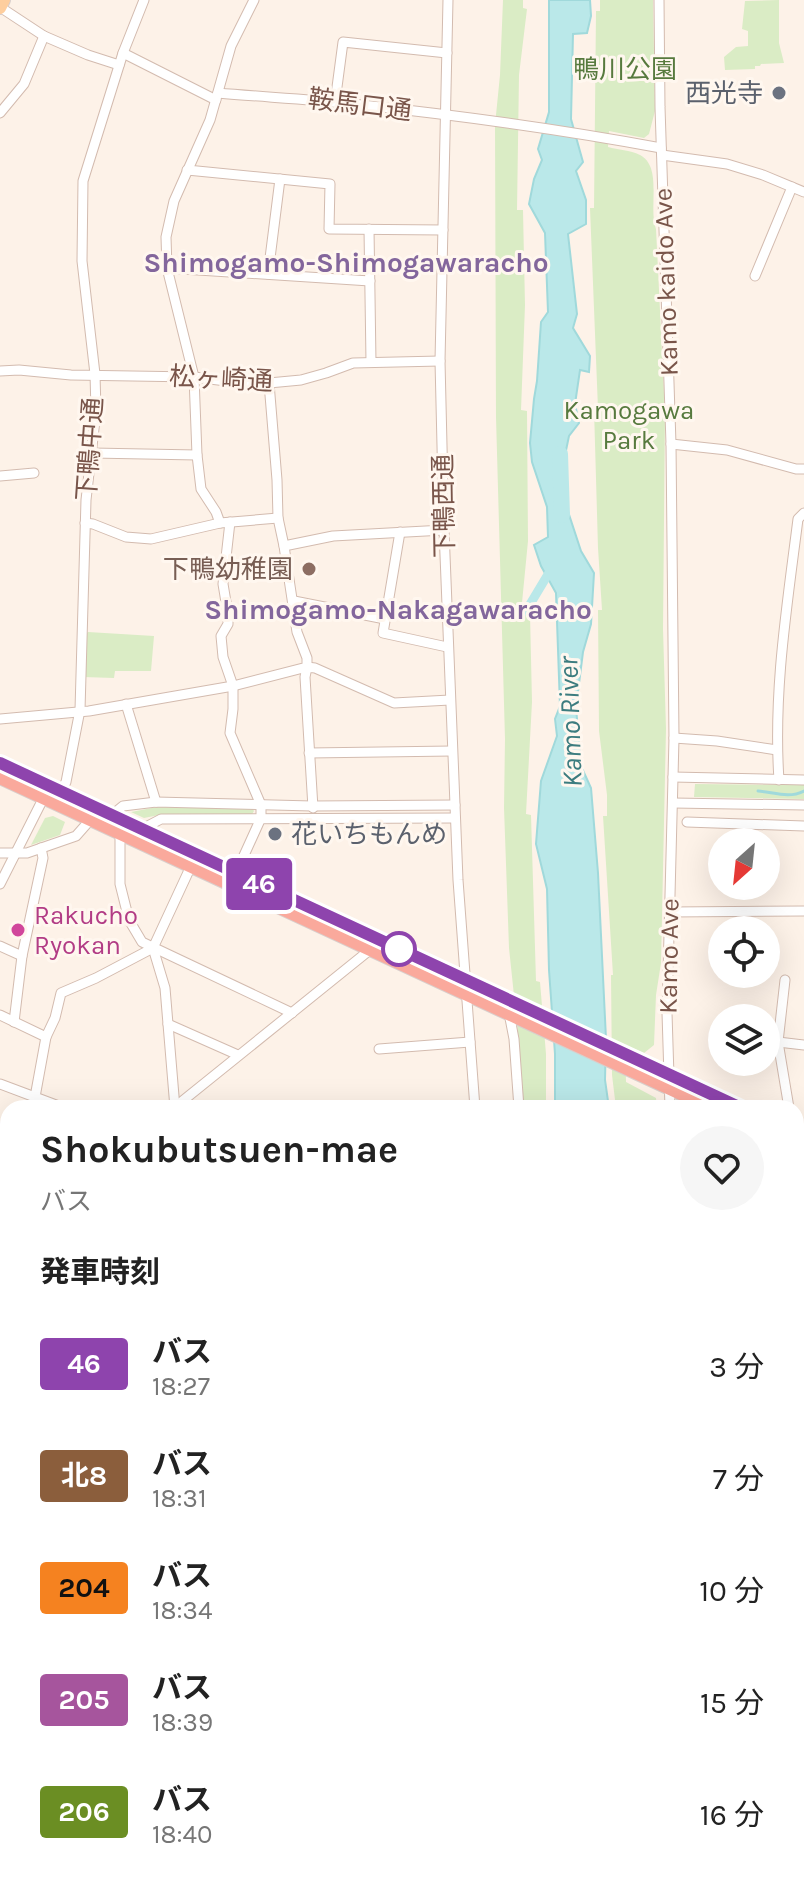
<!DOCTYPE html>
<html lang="ja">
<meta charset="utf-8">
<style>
:root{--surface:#fff;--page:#f6f6f6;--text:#222;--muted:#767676}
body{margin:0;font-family:Karla,"Noto Sans JP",sans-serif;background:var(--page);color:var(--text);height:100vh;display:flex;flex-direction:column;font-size:30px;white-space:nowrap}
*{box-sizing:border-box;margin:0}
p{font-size:26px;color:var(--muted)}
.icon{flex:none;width:44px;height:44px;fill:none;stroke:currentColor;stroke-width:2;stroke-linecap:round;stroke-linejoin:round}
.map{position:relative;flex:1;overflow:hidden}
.drawer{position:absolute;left:0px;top:1100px;width:804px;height:784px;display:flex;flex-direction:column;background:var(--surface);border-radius:24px 24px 0 0;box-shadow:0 8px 32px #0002}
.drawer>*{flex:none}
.badge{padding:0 16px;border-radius:6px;font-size:28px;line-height:52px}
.needle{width:52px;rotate:207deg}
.controls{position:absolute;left:708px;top:828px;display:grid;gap:16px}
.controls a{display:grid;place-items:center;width:72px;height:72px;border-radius:50%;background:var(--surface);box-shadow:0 8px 32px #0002;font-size:40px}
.map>.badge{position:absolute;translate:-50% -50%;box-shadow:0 0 0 4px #fff}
h2{padding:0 40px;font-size:30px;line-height:72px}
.round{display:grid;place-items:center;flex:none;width:84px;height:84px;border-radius:42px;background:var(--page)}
.headline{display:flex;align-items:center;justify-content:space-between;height:136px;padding:0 40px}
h1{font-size:38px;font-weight:700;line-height:60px}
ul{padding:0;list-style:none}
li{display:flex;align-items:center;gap:24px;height:112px;padding:0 40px}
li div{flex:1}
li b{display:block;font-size:30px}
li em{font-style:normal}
li .badge{min-width:88px;font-weight:700;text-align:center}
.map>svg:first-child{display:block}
.education{fill:#efe4fa}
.green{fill:#daecc5}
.water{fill:#bae8e9;stroke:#a0d9db;stroke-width:2}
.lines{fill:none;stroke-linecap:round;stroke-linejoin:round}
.stream{stroke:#a0d9db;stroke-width:3}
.canal{stroke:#bae8e9;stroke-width:9}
.river{stroke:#bae8e9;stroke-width:16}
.minor-casing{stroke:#d3bbaf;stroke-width:11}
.major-casing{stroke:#d9cfcc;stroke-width:14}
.highway-casing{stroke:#d9cfcc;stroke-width:16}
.minor{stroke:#fff;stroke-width:9}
.major{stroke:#fece9e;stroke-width:12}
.highway{stroke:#faa99c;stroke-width:14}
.line-casing{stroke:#fff;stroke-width:18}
.line{stroke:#8e44ad;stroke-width:12}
.worship-dot{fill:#6b7280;stroke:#fff7ef;stroke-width:3}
.education-dot{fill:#8d6e63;stroke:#fff7ef;stroke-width:3}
.hotel-dot{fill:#d1479c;stroke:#fff7ef;stroke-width:3}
.stop-dot{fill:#fff;stroke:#8e44ad;stroke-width:4}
.labels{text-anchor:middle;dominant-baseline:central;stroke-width:6;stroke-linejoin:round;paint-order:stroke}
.park-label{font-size:26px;fill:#577a3e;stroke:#fff7ef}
.worship-label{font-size:26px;fill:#5b616d;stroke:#fff7ef;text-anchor:end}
.street-label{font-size:26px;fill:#79554a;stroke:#fff7ef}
.education-label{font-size:26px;fill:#785e54;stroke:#fff7ef;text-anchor:end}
.hotel-label{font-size:26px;fill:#b23c85;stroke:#fff7ef;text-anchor:start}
.neighbourhood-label{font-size:28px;font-weight:bold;fill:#83669c;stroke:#fff7ef}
.water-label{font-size:28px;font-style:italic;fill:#3c7c7f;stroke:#fff7ef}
</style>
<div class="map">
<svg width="804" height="1884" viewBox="0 0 804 1884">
<rect width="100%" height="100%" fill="#fdf2e8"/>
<polygon class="education" points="0,1122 8,1125 8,1343 0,1365"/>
<g class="green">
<polygon points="503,0 523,0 523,8 527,9 519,75 517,210 523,210 525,305 521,410 527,411 528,541 521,613 530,614 532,702 526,814 531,815 536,981 540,982 546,1054 546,1108 521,1108 519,1043 509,948 504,808 505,739 496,417 495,125 500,75"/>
<path d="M600 0H653L655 111 649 134 644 138 609 131 608 147C618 150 630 150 640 155 663 167 648 208 656 229L665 413 663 629 666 729 661 963 656 995 654 1045 644 1053 625 1045 626 1082 656 1098 657 1108H616L612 1075 611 975H613L603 816H607V795L599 731 598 610H602L598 548 594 409H598L590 208H594L596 11H600Z"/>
<polygon points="779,0 779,43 784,63 761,64 760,66 755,66 755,69 725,70 724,57 736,47 748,46 748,31 742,29 745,1"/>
<polygon points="88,632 154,636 151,671 115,671 114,678 83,677 85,635"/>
<polygon points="695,784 804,785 804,799 694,797"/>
<polygon points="162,806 252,808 254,811 251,816 164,814 144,818 131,812"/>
<polygon points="53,816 65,822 60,835 31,845 45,818"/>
<polygon points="0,1291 8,1294 8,1333 0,1354"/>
<polygon points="8,1343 8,1876 583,1876 583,1884 0,1884 0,1365"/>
</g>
<g class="water">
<polygon points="549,0 590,0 591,16 587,33 573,34 571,119 583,162 576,171 586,200 586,224 568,234 577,314 573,328 590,356 589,372 580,370 575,404 579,423 569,436 559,484 581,551 594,573 591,624 583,652 576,707 581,766 591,788 598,873 606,1039 605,1080 609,1108 555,1108 555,1054 549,970 547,889 536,844 541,781 557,736 555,719 560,706 556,593 541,566 534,545 548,537 547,507 532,462 530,443 534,399 537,381 541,322 548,312 545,233 529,204 534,179 542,160 538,149 549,112"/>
<polygon points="588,1876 642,1876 642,1884 589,1884"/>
</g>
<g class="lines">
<path class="stream" d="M758 791C773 792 789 799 804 791"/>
<polyline class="canal" points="526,611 553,566"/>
<polyline class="river" points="560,454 562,515"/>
<g class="minor-casing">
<g id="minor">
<polyline points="448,0 440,361 444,530 458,880 475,1108"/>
<polyline points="659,0 660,107 671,444 674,738 667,1013 670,1108"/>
<polyline points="0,7 44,36 88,55 119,65"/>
<polyline points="123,53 216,100"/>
<path d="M218 93C263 97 308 99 353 104 456 115 559 129 661 148"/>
<polyline points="335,102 343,42 447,53"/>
<polyline points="0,113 24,84 44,36"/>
<polyline points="662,155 727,164 763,175 804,192"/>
<polyline points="187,170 330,184 329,229 443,230"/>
<polyline points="369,229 371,362"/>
<polyline points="167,268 370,281"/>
<polyline points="268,274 280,179"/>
<polyline points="755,276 792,187"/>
<polyline points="0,371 19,370 71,375 194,377 234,382 269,383 301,380 326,373 353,363 440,361"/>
<polyline points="671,444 727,450 796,469 804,469"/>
<polyline points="92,453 197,455"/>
<polyline points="0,476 34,473"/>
<polyline points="230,522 223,584 228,614 228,624 221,636 223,657 233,686 233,709 230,733 261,805 261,818 236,873"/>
<polyline points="85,523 93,524 126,537 151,539 220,523 278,518"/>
<polyline points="220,523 216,512 201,489 197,455 194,377 167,268 166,237 174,201 210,120 231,46 254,0"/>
<polyline points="400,532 383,633 447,647"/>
<polyline points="284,546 333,536 444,530"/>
<polyline points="294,601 385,619"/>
<polyline points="126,704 156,802"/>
<polyline points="0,719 89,711 233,686 307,667 307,658 297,632 284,546 278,518 277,480 269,383"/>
<polyline points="674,738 717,741 777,750"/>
<polyline points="309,753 452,751"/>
<polyline points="673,777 804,780"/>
<path d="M779 780C773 692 787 606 798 519L804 513"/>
<polyline points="673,803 804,805"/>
<polyline points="313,808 305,677 307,667 315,668 394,703 450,700"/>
<polyline points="112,815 123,806 156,802 312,806 455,805"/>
<polyline points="687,822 804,826"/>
<polyline points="142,829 161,819 455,818"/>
<polyline points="120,833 120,884 129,920 142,942 292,1013"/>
<polyline points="0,853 27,853 76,836 91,819"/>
<polyline points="0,884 44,797 61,791 66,782 80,710 86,500 96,411 95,374 82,261 83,181 123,53 144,0"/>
<polyline points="671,912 804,911"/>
<polyline points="0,946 22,956"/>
<polyline points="153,948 165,988 175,1108"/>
<polyline points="785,980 778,1042 789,1108"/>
<polyline points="509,1013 514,1039 519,1108"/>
<polyline points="0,1015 46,1037 55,1018 61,993 96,978 153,948 191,866"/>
<polyline points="14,1022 22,956 43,858 41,848"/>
<polyline points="168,1024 238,1055"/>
<polyline points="778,1042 804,1045"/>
<polyline points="379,1049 470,1042"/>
<polyline points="0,1084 64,1108"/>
<polyline points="35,1097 46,1037"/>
<polyline points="175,1107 371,949"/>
<polyline points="796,1180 804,1157"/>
<polyline points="796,1285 804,1284"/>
<path d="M796 1303C804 1338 804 1366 796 1401"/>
<polyline points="796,1456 797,1464 804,1464"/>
<polyline points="796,1523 804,1522"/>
<polyline points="796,1558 804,1542"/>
<polyline points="796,1601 804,1604"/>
<polyline points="796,1705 804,1709"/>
<polyline points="796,1795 804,1799"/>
<polyline points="690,1876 691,1884"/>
<polyline points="709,1876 710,1884"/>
<polyline points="771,1876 788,1884"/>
</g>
</g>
<g class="major-casing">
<polyline id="major" points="0,8 4,0"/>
</g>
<g class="highway-casing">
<g id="highway">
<polyline points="0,763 741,1108"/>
<polyline points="0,777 713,1108"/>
<polyline points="796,1134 804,1137"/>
<polyline points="796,1147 804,1151"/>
</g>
</g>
<use href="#minor" class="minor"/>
<use href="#major" class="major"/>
<use href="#highway" class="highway"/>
</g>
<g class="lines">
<g class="line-casing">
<polyline id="line" points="0,763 741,1108"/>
</g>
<use href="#line" class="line"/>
</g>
<g class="worship-dot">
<circle cx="779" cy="93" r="8"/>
<circle cx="275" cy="834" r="8"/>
</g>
<circle class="education-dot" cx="309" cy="569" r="8"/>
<circle class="hotel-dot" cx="18" cy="930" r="8"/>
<circle class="stop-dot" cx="399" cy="949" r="16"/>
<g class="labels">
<g class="park-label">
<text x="625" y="69">鴨川公園</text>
<text x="629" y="410">Kamogawa<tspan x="629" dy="30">Park</tspan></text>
</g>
<g class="worship-label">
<text x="763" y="93">西光寺</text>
<text x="291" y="834" text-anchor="start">花いちもんめ</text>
</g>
<g class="street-label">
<text transform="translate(360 105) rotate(7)">鞍馬口通</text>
<text transform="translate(666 282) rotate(-92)">Kamo kaido Ave</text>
<text transform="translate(221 379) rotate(3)">松ヶ崎通</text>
<text transform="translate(90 449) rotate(-86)">下鴨中通</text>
<text transform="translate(444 506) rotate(-91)">下鴨西通</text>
<text transform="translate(669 956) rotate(-89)">Kamo Ave</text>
</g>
<g class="education-label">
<text x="293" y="569">下鴨幼稚園</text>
</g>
<g class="hotel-label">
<text x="34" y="915">Rakucho<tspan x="34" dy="30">Ryokan</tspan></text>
</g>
<g class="neighbourhood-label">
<text x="346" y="262">Shimogamo-Shimogawaracho</text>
<text x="398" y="609">Shimogamo-Nakagawaracho</text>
</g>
<g class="water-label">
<text transform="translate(570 722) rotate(-92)">Kamo River</text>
</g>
</g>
</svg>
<div class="controls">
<a><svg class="needle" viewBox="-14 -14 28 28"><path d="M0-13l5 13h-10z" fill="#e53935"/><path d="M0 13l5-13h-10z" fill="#767676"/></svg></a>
<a><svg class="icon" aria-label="locate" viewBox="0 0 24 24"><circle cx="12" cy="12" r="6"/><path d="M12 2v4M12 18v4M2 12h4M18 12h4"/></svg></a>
<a><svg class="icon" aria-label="layers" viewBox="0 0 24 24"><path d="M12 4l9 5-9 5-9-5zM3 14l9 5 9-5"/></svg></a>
</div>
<b class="badge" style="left:259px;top:884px;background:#8e44ad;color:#fff">46</b>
<section class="drawer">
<div class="headline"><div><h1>Shokubutsuen-mae</h1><p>バス</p></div><a class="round"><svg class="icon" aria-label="heart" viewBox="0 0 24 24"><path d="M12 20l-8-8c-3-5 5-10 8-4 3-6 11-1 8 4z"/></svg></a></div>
<h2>発車時刻</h2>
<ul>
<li><span class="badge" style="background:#8e44ad;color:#fff">46</span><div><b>バス</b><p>18:27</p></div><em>3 分</em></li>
<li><span class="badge" style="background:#8b5e3c;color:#fff">北8</span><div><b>バス</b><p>18:31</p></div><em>7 分</em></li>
<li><span class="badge" style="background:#f58220;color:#111">204</span><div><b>バス</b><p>18:34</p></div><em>10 分</em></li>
<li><span class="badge" style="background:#a6559d;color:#fff">205</span><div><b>バス</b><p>18:39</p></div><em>15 分</em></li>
<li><span class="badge" style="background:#6b8e23;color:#fff">206</span><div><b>バス</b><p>18:40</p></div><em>16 分</em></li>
</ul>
</section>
</div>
